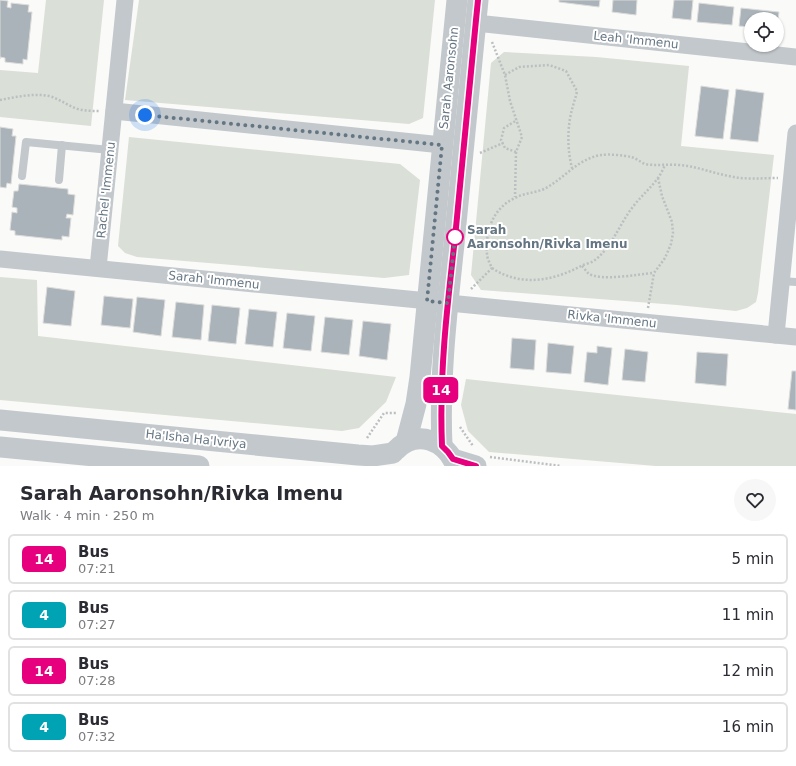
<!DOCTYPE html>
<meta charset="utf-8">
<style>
:root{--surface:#fff;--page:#f7f7f7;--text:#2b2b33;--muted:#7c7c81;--line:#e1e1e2}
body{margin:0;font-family:"DejaVu Sans",sans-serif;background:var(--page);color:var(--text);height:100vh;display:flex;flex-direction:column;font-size:15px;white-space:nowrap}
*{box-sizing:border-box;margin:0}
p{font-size:13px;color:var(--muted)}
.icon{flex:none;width:22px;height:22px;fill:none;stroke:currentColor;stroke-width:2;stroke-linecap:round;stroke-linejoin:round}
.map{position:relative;height:466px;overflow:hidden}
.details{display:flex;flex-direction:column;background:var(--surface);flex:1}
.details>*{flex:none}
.badge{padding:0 8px;border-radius:6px;font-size:14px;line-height:26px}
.tools{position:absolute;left:744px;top:12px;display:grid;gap:8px}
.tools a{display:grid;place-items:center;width:40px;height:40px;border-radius:50%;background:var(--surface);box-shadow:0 1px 3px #0004;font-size:20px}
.you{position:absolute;width:20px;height:20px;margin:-10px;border:3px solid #fff;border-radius:50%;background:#1a73e8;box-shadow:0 0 0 6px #1a73e833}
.map>.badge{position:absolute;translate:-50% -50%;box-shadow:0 0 0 2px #fff}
.round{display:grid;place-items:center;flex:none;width:42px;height:42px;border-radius:21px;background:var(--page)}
.overview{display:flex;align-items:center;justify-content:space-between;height:68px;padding:0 20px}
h1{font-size:19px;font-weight:700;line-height:30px}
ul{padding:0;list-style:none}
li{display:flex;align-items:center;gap:12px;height:50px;margin:0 8px 6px;padding:0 12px;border:2px solid var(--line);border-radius:6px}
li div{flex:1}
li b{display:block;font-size:15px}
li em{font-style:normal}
li .badge{min-width:44px;font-weight:700;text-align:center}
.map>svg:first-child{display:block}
.green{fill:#dadfd7}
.building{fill:#aab3b9;stroke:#dcdcda}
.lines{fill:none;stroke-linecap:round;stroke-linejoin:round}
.path{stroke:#bbbfc2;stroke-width:2.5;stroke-dasharray:2 2;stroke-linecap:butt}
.service{stroke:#c3c8cc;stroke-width:8}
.minor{stroke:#c3c8cc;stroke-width:17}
.tertiary{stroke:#c3c8cc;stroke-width:21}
.line-casing{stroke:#fff;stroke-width:9}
.line{stroke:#e6007e;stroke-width:6}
.walk{stroke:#657683;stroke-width:4;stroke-dasharray:0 7.2}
.stop-dot{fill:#fff;stroke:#e6007e;stroke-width:2}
.labels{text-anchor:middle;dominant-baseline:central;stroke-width:4;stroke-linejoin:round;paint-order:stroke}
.street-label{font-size:12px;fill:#657683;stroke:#fff}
.stop-label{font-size:12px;font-weight:bold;fill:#657683;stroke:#fff;text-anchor:start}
</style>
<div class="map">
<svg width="796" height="466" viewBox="0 0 796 466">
<rect width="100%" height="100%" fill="#fafaf8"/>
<g class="green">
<polygon points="46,0 104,0 91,126 0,117 0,70 38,73"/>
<polygon points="139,0 435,0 423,118 409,124 125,100"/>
<polygon points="504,52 596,57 689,66 681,146 774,155 758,293 756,302 747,308 736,311 677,305 481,290 471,275 491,63"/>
<polygon points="129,137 400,164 420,180 409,275 384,278 137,257 125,253 118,246"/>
<polygon points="0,277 37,280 38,336 396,377 386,402 359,428 342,431 0,400"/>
<polygon points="466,379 796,414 796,466 656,466 489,452 468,431 461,405"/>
</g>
<g class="building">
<polygon points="0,0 8,1 7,7 11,8 11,3 29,5 28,12 32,12 27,60 23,59 23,64 5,62 5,58 0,57 0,59"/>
<polygon points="559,0 600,0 599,7 559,2"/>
<polygon points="613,0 637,0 636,15 612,12"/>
<polygon points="674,0 693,0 691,20 672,18"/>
<polygon points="699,3 734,7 732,25 697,22"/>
<polygon points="741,8 779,12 777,30 777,19 751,19 751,27 739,26"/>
<polygon points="701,86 729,90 723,139 695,136"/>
<polygon points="736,89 764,93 758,142 730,139"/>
<polygon points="0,127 13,129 12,136 16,136 11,184 7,183 6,188 0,187"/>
<polygon points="19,184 68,189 68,194 75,195 73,215 67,214 66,218 71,218 69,237 62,236 62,240 15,235 15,231 10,230 12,212 17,213 17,208 12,207 14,191 18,191"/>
<polygon points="47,287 75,291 71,326 43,323"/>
<polygon points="104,296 133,299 130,328 101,325"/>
<polygon points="137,297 165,300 161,336 133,332"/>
<polygon points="176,302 204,305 201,340 172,337"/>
<polygon points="212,305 240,308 236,344 208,341"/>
<polygon points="249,309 277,312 273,347 245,344"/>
<polygon points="287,313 315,316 311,351 283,348"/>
<polygon points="325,317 353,320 349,355 321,352"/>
<polygon points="363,321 391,324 387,360 359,356"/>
<polygon points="512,338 536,340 534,370 510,368"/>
<polygon points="548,343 574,346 571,374 546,372"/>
<polygon points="597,346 612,348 608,385 584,382 587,352 597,353"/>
<polygon points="625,349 648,352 645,382 622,380"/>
<polygon points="697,352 728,354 726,386 695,383"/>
<polygon points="792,371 796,371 796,410 788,409"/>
</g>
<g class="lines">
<g class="path">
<polyline points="492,42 505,75 510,101 522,137 516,152 515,197"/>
<path d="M505 75 519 67 549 65 566 71 577 91C576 97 574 101 573 106 567 125 567 149 572 168"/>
<path d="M0 100C16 97 33 93 49 96 60 99 68 106 78 109 85 111 92 111 99 111"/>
<polyline points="516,152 505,148 501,140 504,128 517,120"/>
<polyline points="480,153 503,143"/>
<path d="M582 266C584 268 586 271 588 273 599 282 639 274 653 273"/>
<path d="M492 268C520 287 553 281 581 266 585 264 591 263 595 260 612 247 619 225 632 208 640 197 650 189 658 178 661 174 663 169 665 165"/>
<path d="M471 289 492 268C490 264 487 258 487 254 485 231 493 208 515 198 524 193 535 193 544 189 564 179 577 159 601 155 609 154 623 155 631 157 636 158 640 162 645 164 656 166 667 164 679 165 696 166 712 173 729 176 745 180 761 178 778 178"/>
<polyline points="648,308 654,273 665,258 671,244 673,233 672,222 662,196 658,178"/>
<polyline points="460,427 473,446"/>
<polyline points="367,438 384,413 396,413"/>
<polyline points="490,457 561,466"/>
</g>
<g class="service">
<polyline points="22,176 26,142 110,150"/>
<polyline points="59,180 62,145"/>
<polyline points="781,281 796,282"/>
</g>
<g class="minor">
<polyline points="476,23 796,57"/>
<polyline points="114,111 442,145"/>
<polyline points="0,259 796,337"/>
<polyline points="98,268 125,0"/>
<polyline points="776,335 796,133"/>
</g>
<g class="tertiary">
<polyline points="0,420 358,455 373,456 393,453"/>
<polyline points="406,442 416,404 420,377 457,0"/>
<path d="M442 446C439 378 447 311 454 244 462 162 470 81 478 0"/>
<polyline points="0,447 199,466"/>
<path d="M396 450C417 428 446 441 456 466"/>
<polyline points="453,459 476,466"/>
</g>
</g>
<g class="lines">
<g class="line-casing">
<path id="line" d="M476 466 453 459 448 452 442 446C439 376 447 307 455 238 463 158 470 79 478 0"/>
</g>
<use href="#line" class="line"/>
<polyline class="walk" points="145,115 442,145 427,301 448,303 455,237"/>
</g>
<circle class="stop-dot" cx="455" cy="237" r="8"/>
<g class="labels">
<g class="street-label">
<text transform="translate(636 40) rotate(6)">Leah 'Immenu</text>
<text transform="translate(449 78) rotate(-84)">Sarah Aaronsohn</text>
<text transform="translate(106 190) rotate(-84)">Rachel 'Immenu</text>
<text transform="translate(214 280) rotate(6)">Sarah 'Immenu</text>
<text transform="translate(612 319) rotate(6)">Rivka 'Immenu</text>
<text transform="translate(196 439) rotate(6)">Ha'Isha Ha'Ivriya</text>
</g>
<g class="stop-label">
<text x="467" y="230">Sarah<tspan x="467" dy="14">Aaronsohn/Rivka Imenu</tspan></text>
</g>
</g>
</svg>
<div class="tools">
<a><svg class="icon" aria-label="locate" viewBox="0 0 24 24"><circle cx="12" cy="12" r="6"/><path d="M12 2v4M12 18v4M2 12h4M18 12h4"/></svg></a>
</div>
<div class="you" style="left:145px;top:115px"></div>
<b class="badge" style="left:441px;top:390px;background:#e6007e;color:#fff">14</b>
</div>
<section class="details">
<div class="overview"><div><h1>Sarah Aaronsohn/Rivka Imenu</h1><p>Walk · 4 min · 250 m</p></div><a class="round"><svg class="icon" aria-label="heart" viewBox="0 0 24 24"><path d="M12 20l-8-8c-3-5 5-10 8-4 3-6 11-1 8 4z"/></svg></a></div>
<ul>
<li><span class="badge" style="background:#e6007e;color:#fff">14</span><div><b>Bus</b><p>07:21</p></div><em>5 min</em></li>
<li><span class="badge" style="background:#00a3b4;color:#fff">4</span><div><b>Bus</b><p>07:27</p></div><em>11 min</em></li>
<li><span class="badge" style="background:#e6007e;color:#fff">14</span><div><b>Bus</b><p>07:28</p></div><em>12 min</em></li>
<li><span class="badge" style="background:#00a3b4;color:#fff">4</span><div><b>Bus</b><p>07:32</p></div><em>16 min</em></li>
</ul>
</section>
